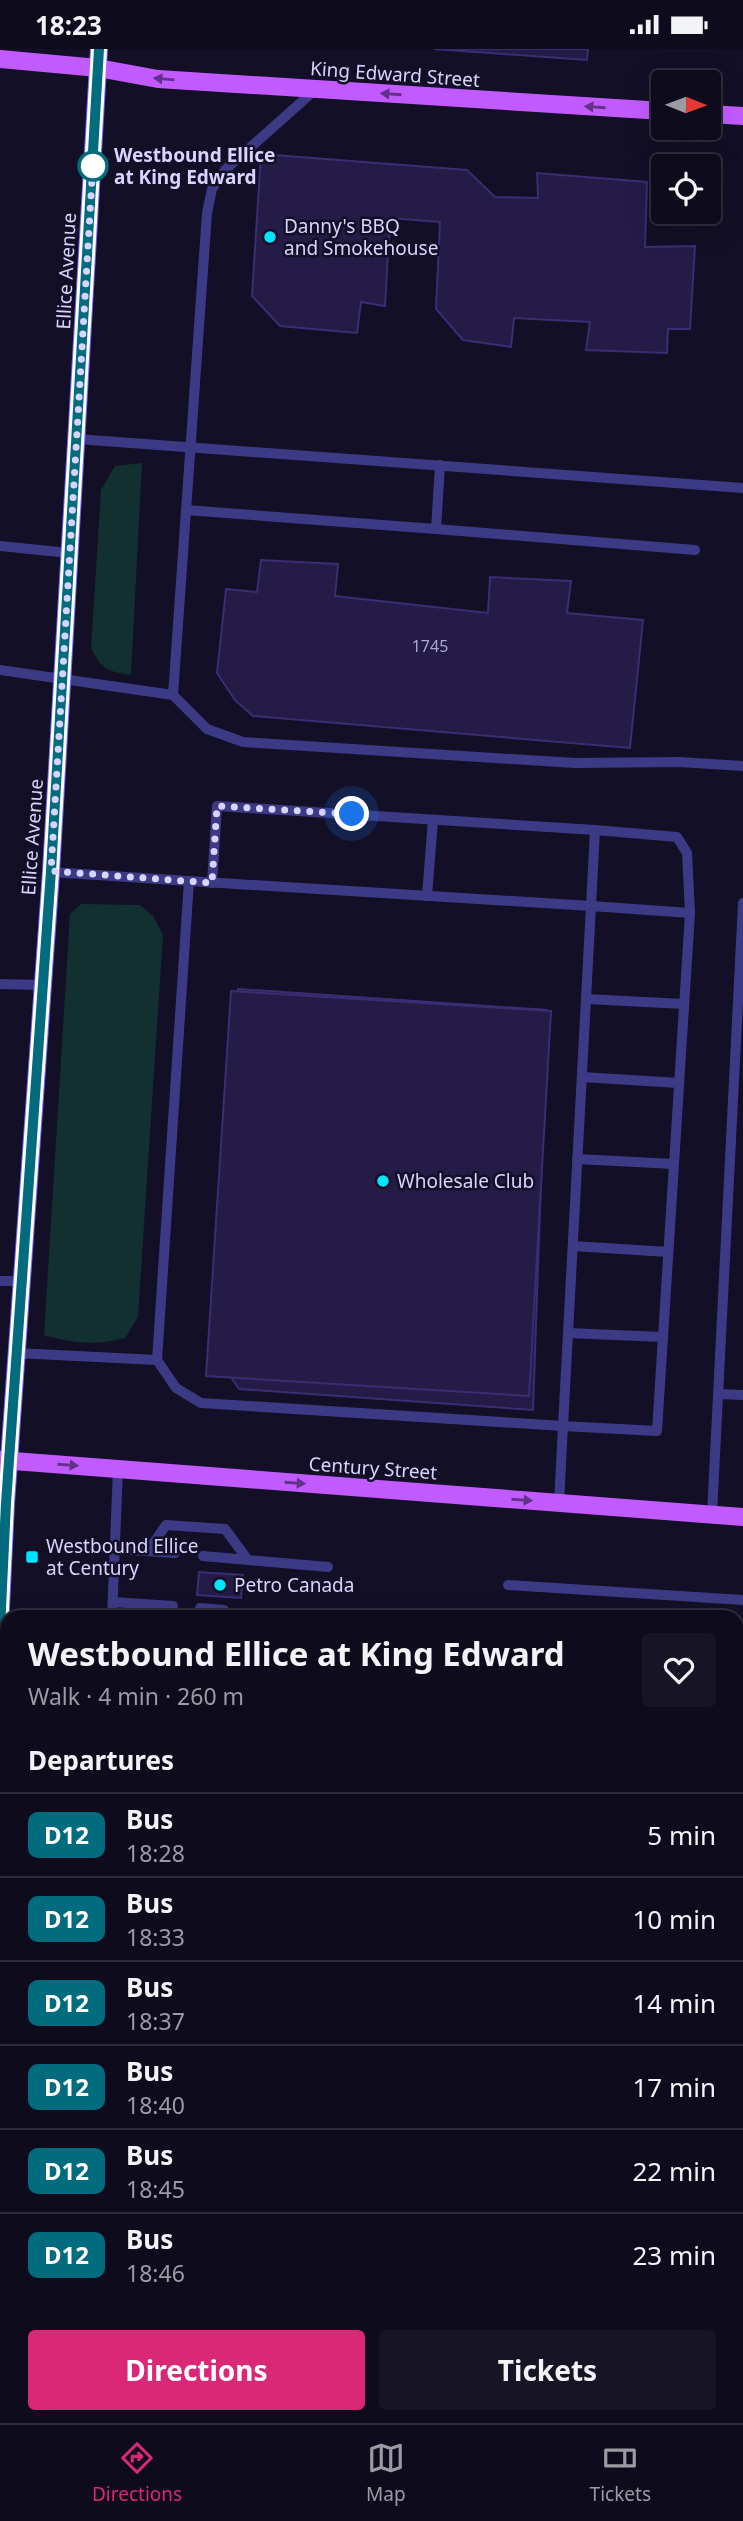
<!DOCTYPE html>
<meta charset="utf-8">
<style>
:root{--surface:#0e0b1c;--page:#171425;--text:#f1f3f6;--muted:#9b9ba3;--line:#2e2b3b;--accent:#db2777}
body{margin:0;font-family:"Noto Sans",sans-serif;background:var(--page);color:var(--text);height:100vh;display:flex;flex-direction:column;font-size:26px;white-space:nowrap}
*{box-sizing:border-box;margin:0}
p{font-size:23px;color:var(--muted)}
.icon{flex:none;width:38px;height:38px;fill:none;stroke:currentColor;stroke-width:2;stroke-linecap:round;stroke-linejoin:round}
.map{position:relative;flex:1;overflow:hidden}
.drawer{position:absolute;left:0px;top:1561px;width:744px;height:814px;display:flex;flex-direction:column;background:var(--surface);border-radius:21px 21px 0 0;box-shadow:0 7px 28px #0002,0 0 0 2px var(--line)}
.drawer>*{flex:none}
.badge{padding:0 14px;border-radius:10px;font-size:24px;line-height:46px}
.needle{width:46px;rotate:91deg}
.buttons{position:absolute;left:651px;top:21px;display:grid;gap:14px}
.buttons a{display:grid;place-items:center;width:70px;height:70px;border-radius:7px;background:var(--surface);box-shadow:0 7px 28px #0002,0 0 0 2px var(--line);font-size:35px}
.you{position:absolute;width:35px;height:35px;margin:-18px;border:5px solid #fff;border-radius:50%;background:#1a73e8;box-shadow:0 0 0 10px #1a73e833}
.map>.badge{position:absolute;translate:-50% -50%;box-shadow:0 0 0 4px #fff}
h2{padding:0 28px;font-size:26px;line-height:63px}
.round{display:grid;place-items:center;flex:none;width:74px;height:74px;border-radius:7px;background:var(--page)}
.summary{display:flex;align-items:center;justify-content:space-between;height:119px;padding:0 28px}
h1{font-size:33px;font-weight:700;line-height:52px}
.action{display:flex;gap:14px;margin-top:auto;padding:14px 28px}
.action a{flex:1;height:80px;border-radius:7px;background:var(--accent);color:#fff;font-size:28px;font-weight:700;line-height:80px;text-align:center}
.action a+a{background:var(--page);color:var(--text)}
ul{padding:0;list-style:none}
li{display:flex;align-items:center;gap:21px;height:84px;padding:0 28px;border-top:2px solid var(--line)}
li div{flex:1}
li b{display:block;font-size:26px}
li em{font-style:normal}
li .badge{min-width:77px;font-weight:700;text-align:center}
.status{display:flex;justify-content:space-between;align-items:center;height:49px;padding:0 35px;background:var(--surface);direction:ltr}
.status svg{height:19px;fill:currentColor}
.menu{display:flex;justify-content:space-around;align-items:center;height:98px;border-top:2px solid var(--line);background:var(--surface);font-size:19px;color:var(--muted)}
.menu a{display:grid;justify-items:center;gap:4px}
.menu .active{color:var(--accent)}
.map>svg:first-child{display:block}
.green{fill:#12302f}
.building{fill:#241b47;stroke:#3b2d73;stroke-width:2}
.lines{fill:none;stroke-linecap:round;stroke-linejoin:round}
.service{stroke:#3d3a85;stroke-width:10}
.secondary{stroke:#6f6bff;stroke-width:18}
.primary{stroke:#c25bff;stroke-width:18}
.oneway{fill:#623188}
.line-casing{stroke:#fff;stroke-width:16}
.line{stroke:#026c7e;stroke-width:10}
.walk{stroke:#d9d4ff;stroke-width:7;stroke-dasharray:0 12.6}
.stop-dot{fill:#fff;stroke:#026c7e;stroke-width:3.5}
.poi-dot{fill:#00e5ff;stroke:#130f26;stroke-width:2.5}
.labels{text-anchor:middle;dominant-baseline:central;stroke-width:5;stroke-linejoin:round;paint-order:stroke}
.number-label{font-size:16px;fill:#aca6d1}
.street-label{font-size:19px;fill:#d9d4ff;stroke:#130f26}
.stop-label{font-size:19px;font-weight:bold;fill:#d9d4ff;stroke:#130f26;text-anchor:start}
.poi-label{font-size:19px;fill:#d9d4ff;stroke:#130f26;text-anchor:start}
</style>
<div class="status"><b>18:23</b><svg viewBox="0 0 49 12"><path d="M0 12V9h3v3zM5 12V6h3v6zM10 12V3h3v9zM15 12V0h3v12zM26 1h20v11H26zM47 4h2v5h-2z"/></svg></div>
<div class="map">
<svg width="743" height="2374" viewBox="0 0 743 2374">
<rect width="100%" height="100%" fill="#130f26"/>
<g class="green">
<path d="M142 414 131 626C107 622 102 621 91 599L101 441 115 417Z"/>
<path d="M81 855 140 856 153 867 163 886 138 1268 125 1289C99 1297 70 1294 44 1286L70 865Z"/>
</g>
<g class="building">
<polygon points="434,0 588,0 587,11"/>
<polygon points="261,105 467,121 495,148 538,149 537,124 647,133 645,198 695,197 690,280 668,280 667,304 586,301 590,273 514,269 511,298 463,291 436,260 440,173 390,169 385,257 361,253 357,284 280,277 252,247"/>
<polygon points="261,511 338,515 335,547 488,564 490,528 571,532 567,564 643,571 630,699 253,667 235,651 217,624 226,540 257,543"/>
<polygon points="238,940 547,961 533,1361 239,1340 214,1303"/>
<polygon points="231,942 551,962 529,1347 206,1327"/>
<polygon points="199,1523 243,1526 241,1549 197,1546"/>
<rect x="737" y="1753" width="6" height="135"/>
<polygon points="737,2022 743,2022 743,2103 737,2102"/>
<polygon points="737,2313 743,2314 743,2374 704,2374 705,2368 737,2368"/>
<polygon points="101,2368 132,2368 131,2374 100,2374"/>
<polygon points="132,2368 249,2368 248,2374 131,2374"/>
<polygon points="249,2368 312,2368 311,2374 248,2374"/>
</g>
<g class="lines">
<g class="service">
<polyline points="77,390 743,439"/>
<polyline points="186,461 436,480 440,416"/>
<polyline points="436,480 695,501"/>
<polyline points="0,497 69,504"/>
<polyline points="0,621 173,646 207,164 212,140 225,121 316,40"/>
<polyline points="173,646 207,680 243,693 575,714 679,713 743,717"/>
<polyline points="189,832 591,857 563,1377 657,1382 690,864 687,804 677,788 595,781"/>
<polyline points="212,834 217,757 595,781 591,857 690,864"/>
<polyline points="427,847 433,771"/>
<polyline points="0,935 43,936"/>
<polyline points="586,950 684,955"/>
<polyline points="582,1028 679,1034"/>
<polyline points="577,1110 674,1115"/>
<polyline points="573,1197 668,1203"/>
<polyline points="0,1232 21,1232"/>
<polyline points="568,1284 663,1288"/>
<polyline points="16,1304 157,1311 189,832 51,823"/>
<polyline points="157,1311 176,1339 201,1354 563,1377 559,1454"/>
<polyline points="719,1345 743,1346"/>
<polyline points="712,1465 743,854"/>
<polyline points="115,1500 175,1504"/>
<polyline points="148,1502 166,1476 225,1480 248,1511 328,1518"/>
<polyline points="203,1507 248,1511"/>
<polyline points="508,1536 743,1551"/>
<polyline points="113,1553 173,1557"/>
<polyline points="200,1559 224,1561 230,1568"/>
<polyline points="112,1568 118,1420"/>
<polyline points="737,1628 743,1629"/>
<polyline points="737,2120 743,2121"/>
<polyline points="370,2374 371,2368"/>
<polyline points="683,2374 683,2368"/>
</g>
<g class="secondary">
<polyline points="0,1579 6,1454 51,823 99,0"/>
<polyline points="0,1690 7,1716"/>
<polyline points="0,1920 7,1813"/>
<polyline points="0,2166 7,2166"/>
<polyline points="0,2212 7,2213"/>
<polyline points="737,2222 743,2222"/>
<polyline points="737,2265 743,2266"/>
</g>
<g class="primary">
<polyline points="0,10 98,19 158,30 663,62"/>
<polyline points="709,65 743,67"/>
<polyline points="0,1411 743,1468"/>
</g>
</g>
<defs><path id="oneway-solid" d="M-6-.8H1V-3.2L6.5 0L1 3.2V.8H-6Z" transform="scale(1.75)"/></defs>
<g class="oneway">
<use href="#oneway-solid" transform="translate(164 30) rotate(-175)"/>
<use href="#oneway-solid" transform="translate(391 45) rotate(-176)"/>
<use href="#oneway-solid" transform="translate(595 58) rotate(-176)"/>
<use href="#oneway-solid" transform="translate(68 1416) rotate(4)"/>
<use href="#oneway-solid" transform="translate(295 1434) rotate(4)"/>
<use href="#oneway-solid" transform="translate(522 1451) rotate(4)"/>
</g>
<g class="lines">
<g class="line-casing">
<polyline id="line" points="0,1580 6,1454 51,822 99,0"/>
</g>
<use href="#line" class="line"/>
<polyline class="walk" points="93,117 93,113 51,822 212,834 217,757 352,765"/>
</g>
<circle class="stop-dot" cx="93" cy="117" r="14"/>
<g class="poi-dot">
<circle cx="270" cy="188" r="7"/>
<circle cx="383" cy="1132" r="7"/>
<rect x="25" y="1501" width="14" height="14" rx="3.5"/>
<circle cx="220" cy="1536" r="7"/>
</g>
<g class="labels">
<g class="number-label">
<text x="430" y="597">1745</text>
</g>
<g class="street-label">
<text transform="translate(395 25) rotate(4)">King Edward Street</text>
<text transform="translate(66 222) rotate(-87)">Ellice Avenue</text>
<text transform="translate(32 788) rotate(-86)">Ellice Avenue</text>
<text transform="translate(373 1419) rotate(4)">Century Street</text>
</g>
<g class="stop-label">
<text x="114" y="106">Westbound Ellice<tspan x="114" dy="22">at King Edward</tspan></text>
</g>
<g class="poi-label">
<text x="284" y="177">Danny's BBQ<tspan x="284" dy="22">and Smokehouse</tspan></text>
<text x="397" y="1132">Wholesale Club</text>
<text x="46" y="1497">Westbound Ellice<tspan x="46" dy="22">at Century</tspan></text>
<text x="234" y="1536">Petro Canada</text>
</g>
</g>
</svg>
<div class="buttons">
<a><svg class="needle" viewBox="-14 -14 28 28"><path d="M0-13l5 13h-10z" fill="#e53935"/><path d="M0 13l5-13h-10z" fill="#9b9ba3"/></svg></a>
<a><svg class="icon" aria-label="locate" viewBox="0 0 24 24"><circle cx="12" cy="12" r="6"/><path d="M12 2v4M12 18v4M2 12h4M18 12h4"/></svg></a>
</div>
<div class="you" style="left:352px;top:765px"></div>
<section class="drawer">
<div class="summary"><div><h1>Westbound Ellice at King Edward</h1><p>Walk · 4 min · 260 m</p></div><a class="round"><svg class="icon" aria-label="heart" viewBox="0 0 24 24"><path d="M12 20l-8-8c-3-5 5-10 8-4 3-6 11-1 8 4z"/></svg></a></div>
<h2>Departures</h2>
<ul>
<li><span class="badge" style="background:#026c7e;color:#fff">D12</span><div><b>Bus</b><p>18:28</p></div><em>5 min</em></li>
<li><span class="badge" style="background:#026c7e;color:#fff">D12</span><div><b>Bus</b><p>18:33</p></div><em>10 min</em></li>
<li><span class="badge" style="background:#026c7e;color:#fff">D12</span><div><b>Bus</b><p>18:37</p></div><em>14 min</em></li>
<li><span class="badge" style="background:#026c7e;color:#fff">D12</span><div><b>Bus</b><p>18:40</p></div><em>17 min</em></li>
<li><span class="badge" style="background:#026c7e;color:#fff">D12</span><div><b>Bus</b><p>18:45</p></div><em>22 min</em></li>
<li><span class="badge" style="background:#026c7e;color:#fff">D12</span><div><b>Bus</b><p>18:46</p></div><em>23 min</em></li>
</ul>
<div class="action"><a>Directions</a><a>Tickets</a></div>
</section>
</div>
<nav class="menu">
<a class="active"><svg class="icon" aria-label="directions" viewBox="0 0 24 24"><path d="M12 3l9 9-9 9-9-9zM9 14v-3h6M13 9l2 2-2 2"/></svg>Directions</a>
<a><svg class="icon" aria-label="map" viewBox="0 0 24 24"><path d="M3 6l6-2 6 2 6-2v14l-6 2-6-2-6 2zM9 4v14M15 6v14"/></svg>Map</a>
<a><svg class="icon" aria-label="tickets" viewBox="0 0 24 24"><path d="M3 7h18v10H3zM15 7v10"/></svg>Tickets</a>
</nav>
